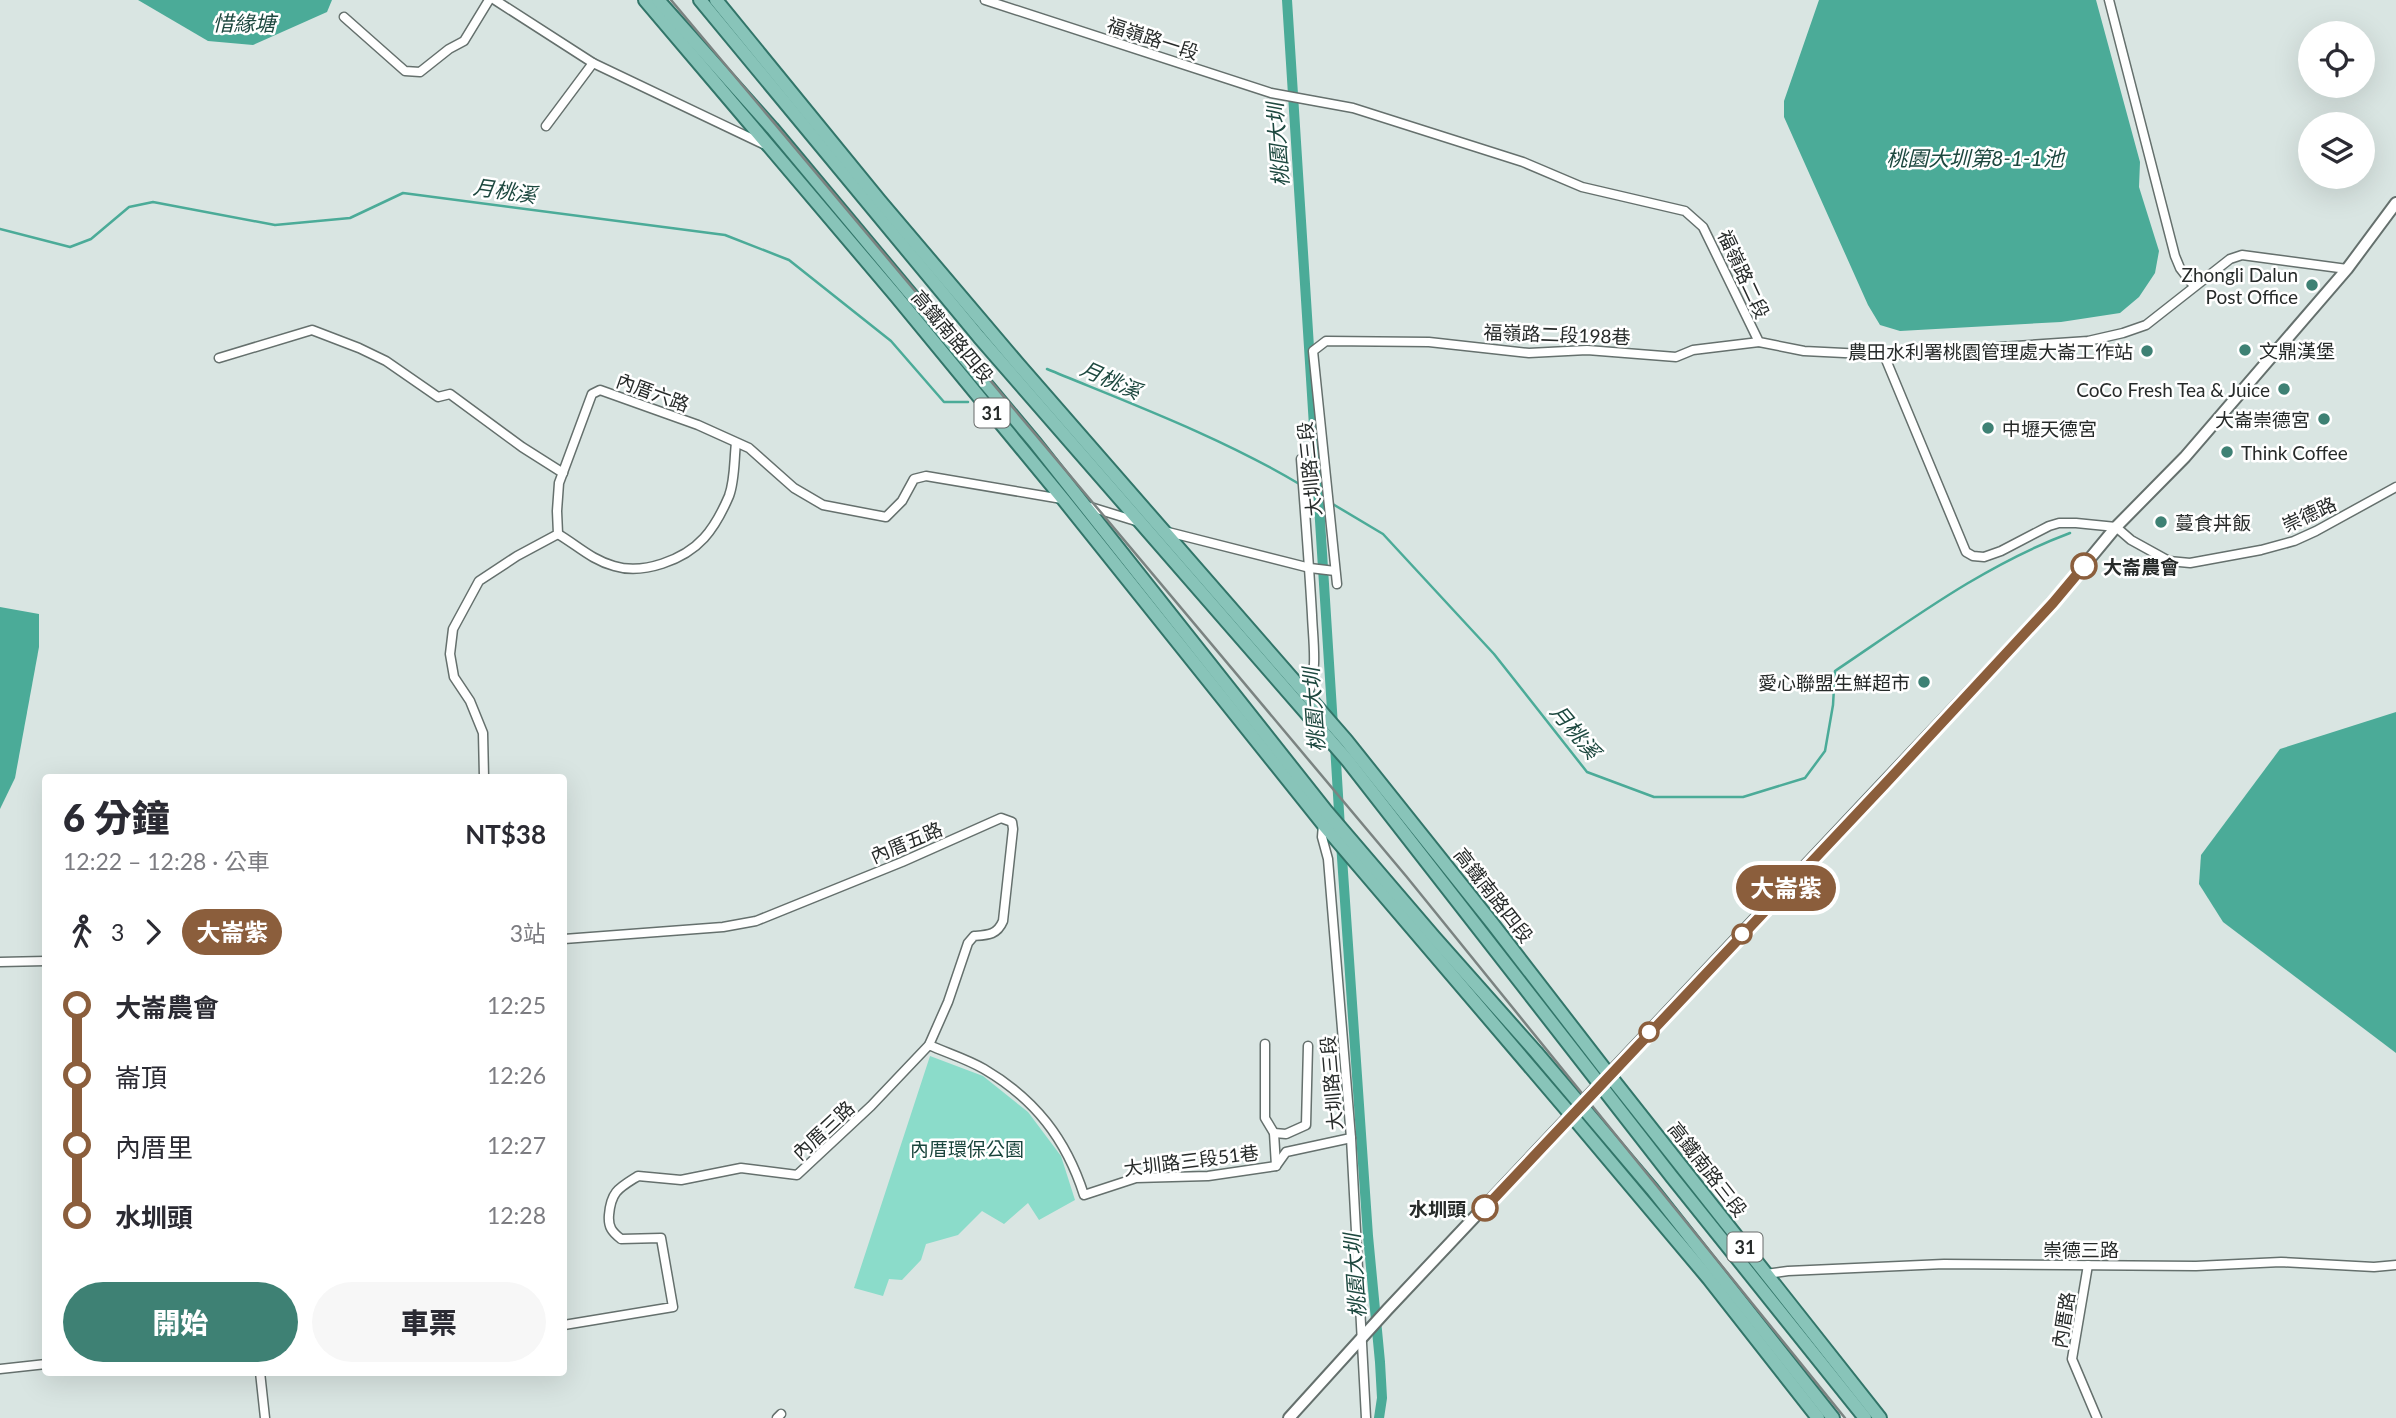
<!DOCTYPE html>
<html lang="zh-TW">
<meta charset="utf-8">
<style>
:root{--surface:#fff;--page:#f7f7f7;--text:#2b2b33;--muted:#7c7c81;--accent:#3e8174}
body{margin:0;font-family:Lato,"Noto Sans TC",sans-serif;background:var(--page);color:var(--text);height:100vh;display:flex;flex-direction:column;font-size:26px;white-space:nowrap}
*{box-sizing:border-box;margin:0}
p{font-size:23px;color:var(--muted)}
.icon{flex:none;width:38px;height:38px;fill:none;stroke:currentColor;stroke-width:2;stroke-linecap:round;stroke-linejoin:round}
.map{position:relative;flex:1;overflow:hidden}
.drawer{position:absolute;left:42px;top:774px;width:525px;height:602px;display:flex;flex-direction:column;background:var(--surface);border-radius:7px;box-shadow:0 7px 28px #0002}
.drawer>*{flex:none}
.badge{padding:0 14px;border-radius:23px;font-size:24px;line-height:46px}
.fabs{position:absolute;left:2298px;top:21px;display:grid;gap:14px}
.fabs a{display:grid;place-items:center;width:77px;height:77px;border-radius:50%;background:var(--surface);box-shadow:0 7px 28px #0002;font-size:35px}
.map>.badge{position:absolute;translate:-50% -50%;box-shadow:0 0 0 4px #fff}
.legs{display:flex;align-items:center;gap:10px;height:77px;padding:0 21px;font-size:23px}
.legs p{margin-inline-start:auto}
.overview{display:flex;align-items:center;justify-content:space-between;height:119px;padding:0 21px}
h1{font-size:38px;font-weight:800;line-height:52px}
.button{display:flex;gap:14px;margin-top:auto;padding:14px 21px}
.button a{flex:1;height:80px;border-radius:42px;background:var(--accent);color:#fff;font-size:28px;font-weight:800;line-height:80px;text-align:center}
.button a+a{background:var(--page);color:var(--text)}
ul{padding:0 21px;list-style:none}
li{display:flex;align-items:center;gap:24px;height:70px;font-size:26px}
li i{display:grid;place-items:center;width:10px;height:100%;margin:0 9px;background:currentColor}
li i::after{content:'';width:18px;height:18px;margin:-9px;border:5px solid;border-radius:50%;background:var(--surface)}
li p{margin-inline-start:auto}
li:first-child i{background:linear-gradient(#0000 50%,currentColor 0)}
li:last-child i{background:linear-gradient(currentColor 50%,#0000 0)}
.map>svg:first-child{display:block}
.green{fill:#8bdcca}
.water{fill:#4bab98}
.lines{fill:none;stroke-linecap:round;stroke-linejoin:round}
.stream{stroke:#4bab98;stroke-width:2.5}
.canal{stroke:#4bab98;stroke-width:10}
.street-casing{stroke:#65706d;stroke-width:11}
.secondary-casing{stroke:#65706d;stroke-width:14}
.primary-casing{stroke:#327569;stroke-width:16}
.street{stroke:#fff;stroke-width:8}
.secondary{stroke:#fff;stroke-width:10}
.primary{stroke:#88c4b9;stroke-width:12}
.rail{stroke:#7b8381;stroke-width:2.5}
.line-1-casing{stroke:#fff;stroke-width:16}
.line-1{stroke:#8b5e3c;stroke-width:10}
.poi-dot{fill:#3e8174;stroke:#fff;stroke-width:2.5}
.stop-1-dot{fill:#fff;stroke:#8b5e3c;stroke-width:3.5}
.labels{text-anchor:middle;dominant-baseline:central;stroke-width:5;stroke-linejoin:round;paint-order:stroke}
.shield{fill:#fff;stroke:#686b6a;stroke-width:2}
.shield-label{font-size:18px;font-weight:bold;fill:#272b2a}
.street-label{font-size:19px;fill:#272b2a;stroke:#fff}
.poi-label{font-size:19px;fill:#272b2a;stroke:#fff;text-anchor:end}
.stop-label{font-size:19px;font-weight:bold;fill:#272b2a;stroke:#fff;text-anchor:start}
.park-label{font-size:19px;fill:#19443c;stroke:#fff}
.water-label{font-size:21px;font-style:italic;fill:#1d483f;stroke:#fff}
</style>
<div class="map">
<svg width="2396" height="1418" viewBox="0 0 2396 1418">
<rect width="100%" height="100%" fill="#d9e5e2"/>
<polygon class="green" points="930,1056 983,1076 1028,1112 1061,1156 1075,1200 1039,1220 1028,1203 1004,1224 982,1211 958,1235 926,1244 921,1260 902,1280 889,1279 883,1296 854,1288"/>
<g class="water">
<polygon points="138,0 332,0 327,12 253,45 208,41"/>
<polygon points="1819,0 2096,0 2140,162 2139,187 2159,251 2155,273 2139,297 2120,313 2061,322 1900,331 1880,325 1868,305 1784,117 1784,101"/>
<polygon points="0,607 39,614 39,647 15,778 0,809"/>
<polygon points="2396,712 2396,1053 2223,922 2199,884 2201,855 2280,749"/>
</g>
<g class="lines">
<g class="stream">
<polyline points="0,229 70,247 91,239 129,207 153,202 275,225 350,218 403,193 725,235 789,260 891,341 944,402 968,402"/>
<path d="M1047 369C1132 404 1223 438 1301 485"/>
<polyline points="1307,488 1325,499"/>
<path d="M1331 503 1383 534 1494 654 1587 772 1654 797H1743L1805 778 1825 751 1833 705 1835 671C1911 620 1984 565 2070 533"/>
</g>
<g class="canal">
<polyline points="1287,0 1333,726"/>
<polyline points="1335,745 1340,828"/>
<polyline points="1341,843 1368,1236 1380,1362 1382,1398 1379,1418"/>
</g>
<g class="street-casing">
<g id="street">
<polyline points="495,0 593,63"/>
<polyline points="985,0 1271,93 1353,108 1523,162 1582,187 1685,211 1703,227 1759,342 1804,351 1884,355 2088,341 2123,333 2146,325 2230,259 2242,255 2347,269"/>
<polyline points="2109,0 2175,256 2180,268 2194,286"/>
<polyline points="344,17 405,71 420,72 449,49 464,41 489,0"/>
<polyline points="546,126 593,63 763,144"/>
<polyline points="1884,355 1966,552 1973,556 1984,557 2001,551 2049,526 2059,523 2076,523 2116,527 2131,540 2169,561 2190,563 2261,550 2294,541 2316,531 2396,487"/>
<polyline points="219,358 312,330 359,348 386,361 438,397 450,394 522,447 563,473"/>
<path d="M1301 459C1305 511 1309 563 1312 615 1313 641 1318 670 1308 694"/>
<polyline points="1084,505 1139,522"/>
<polyline points="1164,531 1310,568 1335,571"/>
<path d="M558 534C578 546 592 560 614 566 643 575 684 560 704 538 714 527 723 510 729 496 735 480 734 460 736 443"/>
<polyline points="1337,584 1313,351 1326,341 1429,342 1529,353 1587,350 1676,357 1693,350 1759,342"/>
<polyline points="484,777 483,733 470,701 454,677 450,654 453,629 479,581 517,556 558,534 557,511 559,483 592,394 600,390 698,425 749,448 794,488 823,505 886,517 902,501 914,479 926,476 1062,499"/>
<polyline points="1323,824 1322,837 1328,859 1351,1138 1366,1418"/>
<path d="M564 939 723 927 756 921 902 862 1001 818 1012 822 1013 829 1003 921C997 935 988 935 974 936L968 943 948 1002 929 1045 871 1106 797 1175 741 1168 681 1180 638 1176C619 1188 611 1191 609 1215 608 1227 612 1232 621 1239L661 1238 673 1307 564 1325"/>
<polyline points="0,962 46,961"/>
<polyline points="1265,1044 1265,1118 1274,1133 1276,1166"/>
<path d="M929 1045C947 1053 967 1059 984 1069 1035 1099 1066 1139 1084 1195L1136 1178 1208 1176 1276 1166 1286 1152 1351 1138"/>
<polyline points="1274,1133 1286,1134 1306,1125 1308,1046"/>
<polyline points="2088,1265 2072,1359 2097,1418"/>
<polyline points="1766,1274 1788,1271 1944,1264 2196,1266 2281,1262 2374,1267 2396,1265"/>
<polyline points="0,1369 46,1364"/>
<polyline points="260,1372 265,1418"/>
<polyline points="777,1418 781,1414"/>
</g>
</g>
<g class="secondary-casing">
<polyline id="secondary" points="1289,1418 1387,1310 2053,603 2116,527 2185,457 2347,269 2396,203"/>
</g>
<g class="primary-casing">
<g id="primary">
<polyline points="645,0 896,296 1063,499 1323,824 1572,1116 1709,1279 1818,1418"/>
<polyline points="658,0 772,128 1036,444 1327,812 1434,937 1536,1052 1652,1189 1833,1418"/>
<polyline points="700,0 979,337 1348,761 1672,1177 1865,1418"/>
<polyline points="716,0 880,201 1019,365 1346,740 1492,923 1610,1076 1880,1418"/>
</g>
</g>
<use href="#street" class="street"/>
<use href="#secondary" class="secondary"/>
<use href="#primary" class="primary"/>
<polyline class="rail" points="671,0 1406,876 1845,1418"/>
</g>
<g class="lines">
<g class="line-1-casing">
<polyline id="line-1" points="1485,1208 1885,784 2053,603 2084,566"/>
</g>
<use href="#line-1" class="line-1"/>
</g>
<g class="poi-dot">
<circle cx="2312" cy="285" r="7"/>
<circle cx="2245" cy="350" r="7"/>
<circle cx="2147" cy="351" r="7"/>
<circle cx="2284" cy="389" r="7"/>
<circle cx="2324" cy="419" r="7"/>
<circle cx="1988" cy="428" r="7"/>
<circle cx="2227" cy="452" r="7"/>
<circle cx="2161" cy="522" r="7"/>
<circle cx="1924" cy="682" r="7"/>
</g>
<g class="stop-1-dot">
<circle cx="2084" cy="566" r="12"/>
<circle cx="1742" cy="934" r="9"/>
<circle cx="1649" cy="1032" r="9"/>
<circle cx="1485" cy="1208" r="12"/>
</g>
<g class="labels">
<g class="shield">
<rect x="974.5" y="398.5" width="35" height="29" rx="5"/>
<rect x="1727.5" y="1232.5" width="35" height="29" rx="5"/>
</g>
<g class="shield-label">
<text x="992" y="413">31</text>
<text x="1745" y="1247">31</text>
</g>
<g class="street-label">
<text transform="translate(1153 38) rotate(18)">福嶺路一段</text>
<text transform="translate(1744 274) rotate(65)">福嶺路二段</text>
<text transform="translate(1557 334) rotate(2)">福嶺路二段198巷</text>
<text transform="translate(953 336) rotate(50)">高鐵南路四段</text>
<text transform="translate(653 392) rotate(20)">內厝六路</text>
<text transform="translate(1309 469) rotate(-96)">大圳路三段</text>
<text transform="translate(2309 514) rotate(-25)">崇德路</text>
<text transform="translate(906 842) rotate(-23)">內厝五路</text>
<text transform="translate(1494 895) rotate(52)">高鐵南路四段</text>
<text transform="translate(1331 1083) rotate(-95)">大圳路三段</text>
<text transform="translate(823 1130) rotate(-43)">內厝三路</text>
<text transform="translate(1191 1160) rotate(-7)">大圳路三段51巷</text>
<text transform="translate(1708 1169) rotate(52)">高鐵南路三段</text>
<text x="2081" y="1249">崇德三路</text>
<text transform="translate(2063 1320) rotate(-81)">內厝路</text>
</g>
<g class="poi-label">
<text x="2298" y="274">Zhongli Dalun<tspan x="2298" dy="22">Post Office</tspan></text>
<text x="2259" y="350" text-anchor="start">文鼎漢堡</text>
<text x="2133" y="351">農田水利署桃園管理處大崙工作站</text>
<text x="2270" y="389">CoCo Fresh Tea &amp; Juice</text>
<text x="2310" y="419">大崙崇德宮</text>
<text x="2002" y="428" text-anchor="start">中壢天德宮</text>
<text x="2241" y="452" text-anchor="start">Think Coffee</text>
<text x="2175" y="522" text-anchor="start">蔓食丼飯</text>
<text x="1910" y="682">愛心聯盟生鮮超市</text>
</g>
<g class="stop-label">
<text x="2103" y="566">大崙農會</text>
<text x="1466" y="1208" text-anchor="end">水圳頭</text>
</g>
<g class="park-label">
<text x="967" y="1148">內厝環保公園</text>
</g>
<g class="water-label">
<text x="244" y="22">惜緣塘</text>
<text transform="translate(1277 145) rotate(-94)">桃園大圳</text>
<text x="1975" y="157">桃園大圳第8-1-1池</text>
<text transform="translate(505 190) rotate(8)">月桃溪</text>
<text transform="translate(1111 379) rotate(24)">月桃溪</text>
<text transform="translate(1313 710) rotate(-94)">桃園大圳</text>
<text transform="translate(1576 731) rotate(50)">月桃溪</text>
<text transform="translate(1354 1276) rotate(-94)">桃園大圳</text>
</g>
</g>
</svg>
<div class="fabs">
<a><svg class="icon" aria-label="locate" viewBox="0 0 24 24"><circle cx="12" cy="12" r="6"/><path d="M12 2v4M12 18v4M2 12h4M18 12h4"/></svg></a>
<a><svg class="icon" aria-label="layers" viewBox="0 0 24 24"><path d="M12 4l9 5-9 5-9-5zM3 14l9 5 9-5"/></svg></a>
</div>
<b class="badge" style="left:1786px;top:888px;background:#8b5e3c;color:#fff">大崙紫</b>
<section class="drawer">
<div class="overview"><div><h1>6 分鐘</h1><p>12:22 – 12:28 · 公車</p></div><b>NT$38</b></div>
<div class="legs"><svg class="icon" aria-label="walk" viewBox="0 0 24 24"><circle cx="13" cy="4" r="2"/><path d="M13 8l-2 6 4 7M11 14l-3 7M7 12l3-4h3l4 4"/></svg>3<svg class="icon" aria-label="forward" viewBox="0 0 24 24"><path d="M9 5l7 7-7 7"/></svg><b class="badge" style="background:#8b5e3c;color:#fff">大崙紫</b><p>3站</p></div>
<ul>
<li><i style="color:#8b5e3c"></i><b>大崙農會</b><p>12:25</p></li>
<li><i style="color:#8b5e3c"></i><span>崙頂</span><p>12:26</p></li>
<li><i style="color:#8b5e3c"></i><span>內厝里</span><p>12:27</p></li>
<li><i style="color:#8b5e3c"></i><b>水圳頭</b><p>12:28</p></li>
</ul>
<div class="button"><a>開始</a><a>車票</a></div>
</section>
</div>
